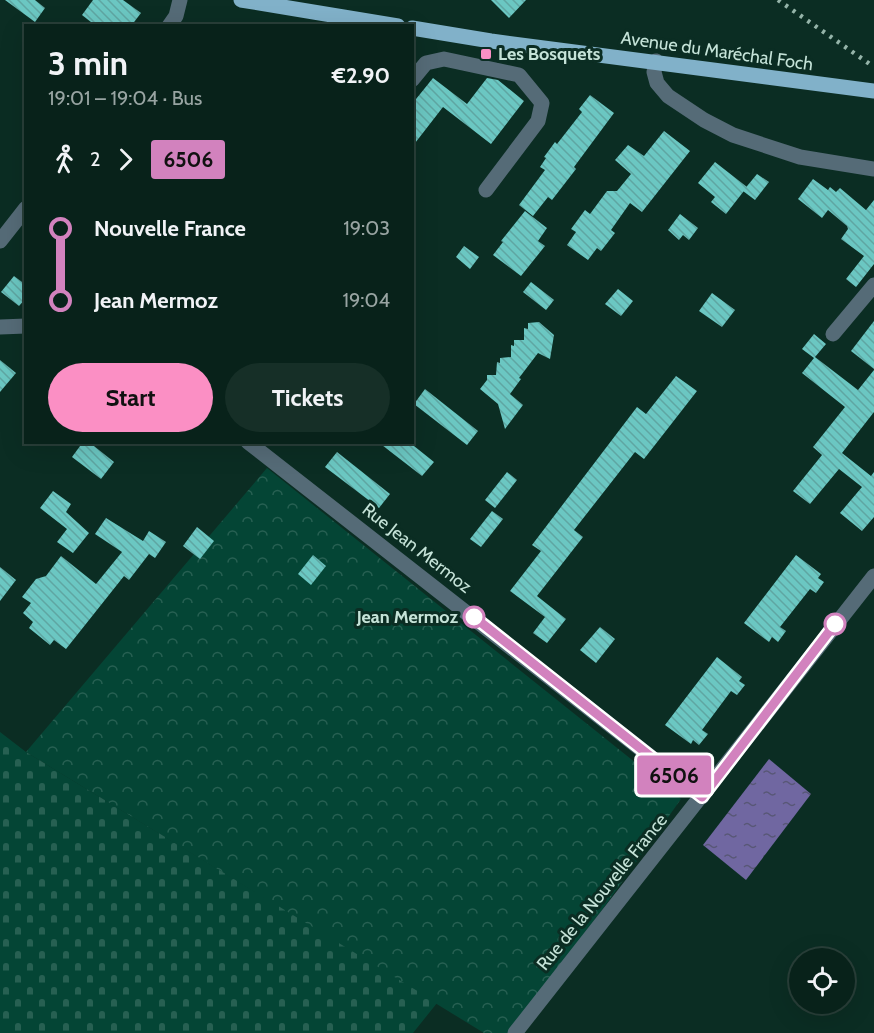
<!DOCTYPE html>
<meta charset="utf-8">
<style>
:root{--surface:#08221a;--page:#162f27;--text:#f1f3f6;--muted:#98a4a2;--line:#293f39;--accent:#fb8fc4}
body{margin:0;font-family:Cabin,sans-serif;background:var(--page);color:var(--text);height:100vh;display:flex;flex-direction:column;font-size:22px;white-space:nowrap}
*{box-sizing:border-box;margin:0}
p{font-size:20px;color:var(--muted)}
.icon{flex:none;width:33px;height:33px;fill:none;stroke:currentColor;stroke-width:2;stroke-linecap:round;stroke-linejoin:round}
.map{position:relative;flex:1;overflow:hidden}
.details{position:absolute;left:24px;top:24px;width:390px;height:420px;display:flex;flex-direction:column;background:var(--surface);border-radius:0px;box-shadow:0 6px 24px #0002,0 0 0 2px var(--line)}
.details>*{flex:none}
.badge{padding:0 12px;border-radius:4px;font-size:21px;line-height:39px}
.tools{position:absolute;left:789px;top:948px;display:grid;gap:12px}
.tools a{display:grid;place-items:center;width:66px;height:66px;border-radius:50%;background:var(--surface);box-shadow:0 6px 24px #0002,0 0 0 2px var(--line);font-size:30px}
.map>.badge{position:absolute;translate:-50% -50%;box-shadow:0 0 0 3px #fff}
.legs{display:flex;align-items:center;gap:9px;height:66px;padding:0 24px;font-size:20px}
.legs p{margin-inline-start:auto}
.headline{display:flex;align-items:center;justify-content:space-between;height:102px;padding:0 24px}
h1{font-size:33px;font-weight:700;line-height:45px}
.button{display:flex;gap:12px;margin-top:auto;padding:12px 24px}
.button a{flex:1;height:69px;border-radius:36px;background:var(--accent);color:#111;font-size:24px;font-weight:700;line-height:69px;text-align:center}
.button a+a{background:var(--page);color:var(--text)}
ul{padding:0 24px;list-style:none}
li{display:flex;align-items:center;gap:21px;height:72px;font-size:22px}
li i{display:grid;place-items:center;width:9px;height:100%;margin:0 8px;background:currentColor}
li i::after{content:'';width:15px;height:15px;margin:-8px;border:4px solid;border-radius:50%;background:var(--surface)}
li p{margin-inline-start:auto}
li:first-child i{background:linear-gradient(#0000 50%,currentColor 0)}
li:last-child i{background:linear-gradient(currentColor 50%,#0000 0)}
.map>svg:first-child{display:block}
.forest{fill:url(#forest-crowns)}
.cemetery{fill:url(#cemetery-stones)}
.water{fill:url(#water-ripples)}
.building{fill:url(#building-back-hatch)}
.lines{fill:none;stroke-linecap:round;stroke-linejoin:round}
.minor{stroke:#556b77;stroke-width:15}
.major{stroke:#81b1c9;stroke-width:15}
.rail{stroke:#95b4a9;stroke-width:4.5;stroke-dasharray:3 6;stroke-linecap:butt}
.line-1-casing{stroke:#fff;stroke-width:14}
.line-1{stroke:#d282be;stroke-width:9}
.poi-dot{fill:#fb8fc4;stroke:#0b2d23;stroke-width:2}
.stop-1-dot{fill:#fff;stroke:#d282be;stroke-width:3}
.labels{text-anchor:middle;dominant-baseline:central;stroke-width:6;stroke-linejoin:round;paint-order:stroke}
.street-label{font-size:18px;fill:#c5e3d8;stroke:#0b2d23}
.poi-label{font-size:18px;font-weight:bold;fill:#c5e3d8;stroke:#0b2d23;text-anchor:start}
.stop-label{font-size:18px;font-weight:bold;fill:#c5e3d8;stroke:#0b2d23;text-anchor:end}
</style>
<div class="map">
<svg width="874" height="1033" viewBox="0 0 874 1033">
<defs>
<pattern id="forest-crowns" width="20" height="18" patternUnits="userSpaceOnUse" patternTransform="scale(1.5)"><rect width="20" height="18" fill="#044535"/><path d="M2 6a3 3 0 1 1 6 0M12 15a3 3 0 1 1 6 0" fill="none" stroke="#276052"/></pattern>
<pattern id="cemetery-stones" width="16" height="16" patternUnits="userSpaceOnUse" patternTransform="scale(1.5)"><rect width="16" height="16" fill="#044535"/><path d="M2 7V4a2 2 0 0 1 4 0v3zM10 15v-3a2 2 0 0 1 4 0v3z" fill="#276052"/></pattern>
<pattern id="water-ripples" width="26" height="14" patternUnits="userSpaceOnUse" patternTransform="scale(1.5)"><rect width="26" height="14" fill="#7067a1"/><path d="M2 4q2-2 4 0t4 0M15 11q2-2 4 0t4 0" fill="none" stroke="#585776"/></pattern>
<pattern id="building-back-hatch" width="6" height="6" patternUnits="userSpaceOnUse" patternTransform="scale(1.5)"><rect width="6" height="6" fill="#6bc7c2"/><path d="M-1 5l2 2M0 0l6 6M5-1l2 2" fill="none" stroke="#5fa6a2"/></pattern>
</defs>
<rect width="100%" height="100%" fill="#0b2d23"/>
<polygon class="forest" points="267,468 681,799 602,910 508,1033 484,1033 26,752"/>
<polygon class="cemetery" points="0,732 26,752 437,1003 413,1033 0,1033"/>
<polygon class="water" points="769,759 811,794 746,880 703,845"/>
<g class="building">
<polygon points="5,0 35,0 45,8 35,22"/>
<polygon points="93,0 123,0 141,13 131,26 96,26 82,15"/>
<polygon points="491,0 526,0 509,18"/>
<polygon points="433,78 467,104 487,78 498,80 524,101 491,144 443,107 412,147 412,104"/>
<polygon points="590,95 614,113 574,167 576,169 552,200 548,197 533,216 519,205 545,170 540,167 546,158 544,157 555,142 557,144 582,112 579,109"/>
<polygon points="664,131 690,151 642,212 630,203 611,230 615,233 601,251 597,248 588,260 567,245 576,232 571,229 585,210 590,214 607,191 617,191 631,174 615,160 628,145 644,156"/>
<polygon points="715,162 747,187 726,214 711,202 715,197 698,183"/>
<polygon points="757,174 769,182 755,200 743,191"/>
<polygon points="813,179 828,190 830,187 836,192 840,188 866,210 874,200 874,264 856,287 846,279 864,256 841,239 848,229 847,226 828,210 822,218 798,199"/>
<polygon points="525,211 547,228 538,241 545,246 521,276 493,255 503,242 501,241"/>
<polygon points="680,214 698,228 689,240 683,235 679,240 668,230"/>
<polygon points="464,246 479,257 470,269 456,257"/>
<polygon points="14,276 26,285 26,298 19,306 1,292"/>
<polygon points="531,282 554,300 546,310 523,292"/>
<polygon points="618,289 633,301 621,316 605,304"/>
<polygon points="712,293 735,310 722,327 699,311"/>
<polygon points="874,321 874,369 851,351"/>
<polygon points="539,322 554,335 550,359 538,353 519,378 521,379 510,394 523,405 505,429 498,404 480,389 487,380 487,375 496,375 497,362 500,363 500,358 511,357 511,345 514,346 514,340 524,340 524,328 528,329 528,323"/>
<polygon points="814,334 826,344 815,357 858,390 874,370 874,412 842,453 871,476 874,472 874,517 862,531 840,513 862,487 839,469 810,504 793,491 822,455 813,447 845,407 802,373 814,358 802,349"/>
<polygon points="0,360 16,373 0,392"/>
<polygon points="676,376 697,391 644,459 635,452 574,530 583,537 537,596 566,619 547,643 533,633 545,617 510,591 541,551 532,545 637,407 646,414"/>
<polygon points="425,389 478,431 467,445 414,404"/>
<polygon points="83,442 89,442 114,462 101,479 72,457"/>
<polygon points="378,442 409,442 434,462 422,476"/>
<polygon points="337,452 390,494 379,508 325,467"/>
<polygon points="507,472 517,480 495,508 485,500"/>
<polygon points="53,491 71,504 66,512 89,533 73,553 57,542 67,529 40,508"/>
<polygon points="492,511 503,519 481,547 470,539"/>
<polygon points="106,518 143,541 149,531 166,542 155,558 149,554 129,580 124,576 66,649 54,640 50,645 29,628 33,622 23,613 31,603 22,597 36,579 46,576 61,556 96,584 122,552 95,534"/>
<polygon points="197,527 214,541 200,559 183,546"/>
<polygon points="313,555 326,566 311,585 298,574"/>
<polygon points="796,555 821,574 818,578 824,582 816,593 810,589 780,627 786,631 778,642 772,637 769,642 744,623"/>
<polygon points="0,567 16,580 0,601"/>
<polygon points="600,627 615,639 596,663 580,650"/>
<polygon points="717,657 742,677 739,681 745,685 737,695 731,691 702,730 708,734 699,745 693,740 691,744 665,725"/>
</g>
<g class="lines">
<g class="minor">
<polyline points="169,26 176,16 180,0"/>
<polyline points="656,61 654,72 657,83 668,96 704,120 733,135 800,157 874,169"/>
<polyline points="412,80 426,63 444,59 519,75 542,103 538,121 486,190"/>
<polyline points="0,241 26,208"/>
<polyline points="0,327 26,326"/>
<polyline points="833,334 874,285"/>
<polyline points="248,442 702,797"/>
<polyline points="515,1033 874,576"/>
</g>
<g class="major">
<polyline points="241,0 398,26"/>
<polyline points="412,28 491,41 874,91"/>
</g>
<polyline class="rail" points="778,0 874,67"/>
</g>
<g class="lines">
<g class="line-1-casing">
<polyline id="line-1" points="474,617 702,797 835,624"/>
</g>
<use href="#line-1" class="line-1"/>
</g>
<rect class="poi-dot" x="480" y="48" width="12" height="12" rx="3"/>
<g class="stop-1-dot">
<circle cx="474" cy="617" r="10"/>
<circle cx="835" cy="624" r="10"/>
</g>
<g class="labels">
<g class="street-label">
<text transform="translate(717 51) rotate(8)">Avenue du Maréchal Foch</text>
<text transform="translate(417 548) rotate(38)">Rue Jean Mermoz</text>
<text transform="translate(602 892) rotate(-51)">Rue de la Nouvelle France</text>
</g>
<g class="poi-label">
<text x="498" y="54">Les Bosquets</text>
</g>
<g class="stop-label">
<text x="458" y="617">Jean Mermoz</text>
</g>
</g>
</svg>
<div class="tools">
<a><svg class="icon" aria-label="locate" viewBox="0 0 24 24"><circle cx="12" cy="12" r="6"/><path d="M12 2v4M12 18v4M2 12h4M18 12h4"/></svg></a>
</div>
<b class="badge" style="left:674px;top:775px;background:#d282be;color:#111">6506</b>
<section class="details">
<div class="headline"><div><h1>3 min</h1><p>19:01 – 19:04 · Bus</p></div><b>€2.90</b></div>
<div class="legs"><svg class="icon" aria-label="walk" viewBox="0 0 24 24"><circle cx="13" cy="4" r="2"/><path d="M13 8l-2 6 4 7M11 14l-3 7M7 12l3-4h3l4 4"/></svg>2<svg class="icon" aria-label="forward" viewBox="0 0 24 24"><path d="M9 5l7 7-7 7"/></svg><b class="badge" style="background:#d282be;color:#111">6506</b></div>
<ul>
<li><i style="color:#d282be"></i><b>Nouvelle France</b><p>19:03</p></li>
<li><i style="color:#d282be"></i><b>Jean Mermoz</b><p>19:04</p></li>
</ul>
<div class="button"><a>Start</a><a>Tickets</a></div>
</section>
</div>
